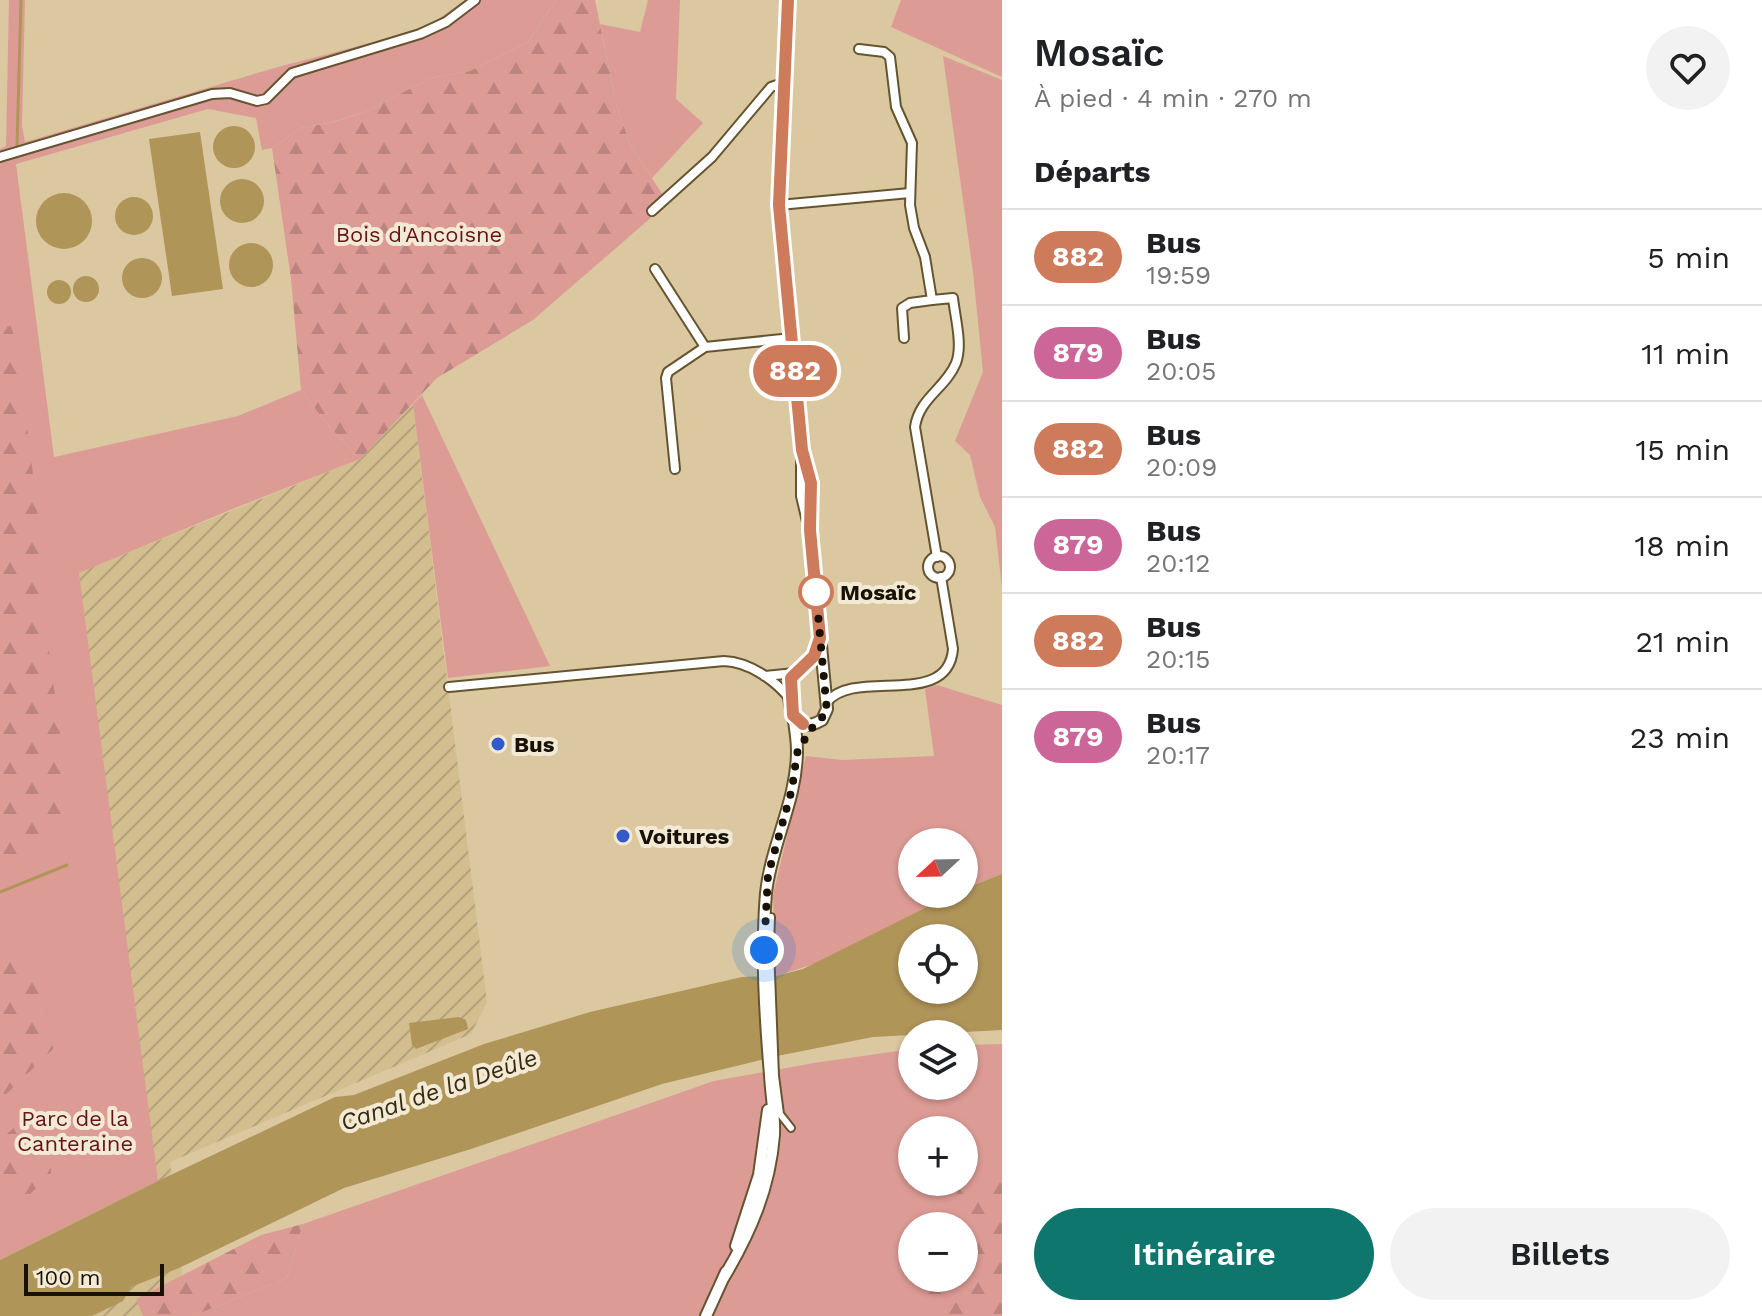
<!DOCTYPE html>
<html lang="fr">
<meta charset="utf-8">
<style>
:root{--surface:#fff;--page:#f2f2f2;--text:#202124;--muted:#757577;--line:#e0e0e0;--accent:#0f766e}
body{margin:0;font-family:"Work Sans",sans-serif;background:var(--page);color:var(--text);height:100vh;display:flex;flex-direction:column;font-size:30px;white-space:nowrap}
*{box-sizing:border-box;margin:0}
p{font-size:26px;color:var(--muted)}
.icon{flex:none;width:44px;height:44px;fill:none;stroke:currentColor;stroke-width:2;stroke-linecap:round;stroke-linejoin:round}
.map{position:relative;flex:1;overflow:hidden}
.side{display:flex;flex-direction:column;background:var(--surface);width:760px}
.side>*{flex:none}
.badge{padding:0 16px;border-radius:26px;font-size:28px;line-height:52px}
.needle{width:52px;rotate:248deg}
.controls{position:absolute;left:898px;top:828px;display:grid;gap:16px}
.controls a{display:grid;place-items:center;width:80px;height:80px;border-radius:50%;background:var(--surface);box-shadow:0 2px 6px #0004;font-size:40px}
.scale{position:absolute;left:24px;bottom:20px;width:140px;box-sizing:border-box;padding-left:8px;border:4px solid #191204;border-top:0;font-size:22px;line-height:28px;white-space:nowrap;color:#191204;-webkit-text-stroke:6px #f3ead6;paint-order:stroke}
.you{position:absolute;width:40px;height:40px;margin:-20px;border:6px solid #fff;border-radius:50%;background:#1a73e8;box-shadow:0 0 0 12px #1a73e833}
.map>.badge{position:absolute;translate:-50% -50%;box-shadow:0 0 0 4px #fff}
h2{padding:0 32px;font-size:30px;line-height:72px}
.round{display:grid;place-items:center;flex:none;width:84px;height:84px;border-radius:42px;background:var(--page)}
.overview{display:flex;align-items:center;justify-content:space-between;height:136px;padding:0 32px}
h1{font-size:38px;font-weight:600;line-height:60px}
.action{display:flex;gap:16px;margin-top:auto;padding:16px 32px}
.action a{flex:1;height:92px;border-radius:48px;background:var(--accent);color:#fff;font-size:32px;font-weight:600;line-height:92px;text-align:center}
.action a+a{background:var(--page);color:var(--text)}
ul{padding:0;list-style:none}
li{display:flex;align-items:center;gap:24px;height:96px;padding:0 32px;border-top:2px solid var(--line)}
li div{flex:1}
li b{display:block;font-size:30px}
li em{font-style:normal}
li .badge{min-width:88px;font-weight:700;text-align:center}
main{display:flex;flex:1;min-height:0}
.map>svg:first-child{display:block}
.industrial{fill:url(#industrial-furrows)}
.green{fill:#dd9b95;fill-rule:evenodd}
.forest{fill:url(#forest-firs)}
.water{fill:#b09559;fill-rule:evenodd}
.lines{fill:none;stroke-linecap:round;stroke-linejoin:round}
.stream{stroke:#b09559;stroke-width:3}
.pedestrian-casing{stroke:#655430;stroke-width:10}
.minor-casing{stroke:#655430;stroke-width:12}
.tertiary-casing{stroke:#655430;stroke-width:14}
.pedestrian{stroke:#fff;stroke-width:6}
.minor{stroke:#fff;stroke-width:8}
.tertiary{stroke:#fff;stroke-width:10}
.line-casing{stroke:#fff;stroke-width:18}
.line{stroke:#ce7b5c;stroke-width:12}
.walk{stroke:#191204;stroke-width:8;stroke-dasharray:0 14.4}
.stop-dot{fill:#fff;stroke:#ce7b5c;stroke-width:4}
.poi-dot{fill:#325aca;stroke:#f3ead6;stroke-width:3}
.labels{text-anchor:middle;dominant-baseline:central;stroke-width:8;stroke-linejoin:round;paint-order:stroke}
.park-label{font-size:22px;fill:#661415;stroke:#f3ead6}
.stop-label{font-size:22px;font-weight:bold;fill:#191204;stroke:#f3ead6;text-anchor:start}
.poi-label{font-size:22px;font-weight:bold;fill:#191204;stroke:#f3ead6;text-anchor:start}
.water-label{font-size:24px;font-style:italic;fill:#372b0f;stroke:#f3ead6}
</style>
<main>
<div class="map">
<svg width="1002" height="1316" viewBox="0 0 1002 1316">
<defs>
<pattern id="industrial-furrows" width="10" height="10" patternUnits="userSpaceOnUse" patternTransform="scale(2)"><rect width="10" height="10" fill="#d3be8f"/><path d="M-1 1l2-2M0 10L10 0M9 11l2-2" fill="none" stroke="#b5a27a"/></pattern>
<pattern id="forest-firs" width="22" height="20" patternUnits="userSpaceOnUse" patternTransform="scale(2)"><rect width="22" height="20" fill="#dd9b95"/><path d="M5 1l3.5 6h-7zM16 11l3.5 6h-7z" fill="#bd847f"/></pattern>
</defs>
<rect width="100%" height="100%" fill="#dbc8a0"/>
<polygon class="industrial" points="413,404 487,1002 471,1034 170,1162 187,1316 0,1316 0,1271 157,1178 78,573 360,459"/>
<g class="green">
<polygon points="9,0 25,0 22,126 25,142 278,67 401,35 434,22 465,0 556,0 528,42 470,71 430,78 370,110 333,122 301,128 272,148 262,150 256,118 208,109 16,164 54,457 238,416 301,390 325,422 360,459 230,510 79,573 158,1181 0,1260 0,149 6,146"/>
<polygon points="648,0 680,0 676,99 703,123 652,178 630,144 616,103 600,24 640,32"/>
<polygon points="901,0 1002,0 1002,77 891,27"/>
<polygon points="943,56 1002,80 1002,588 995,527 980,497 970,455 955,441 983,372 973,272"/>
<polygon points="422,395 550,666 448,678 413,404"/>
<polygon points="937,685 1002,705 1002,874 964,889 964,842 912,842 912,894 953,894 814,964 776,976 773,895 806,756 842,760 934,756 925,689"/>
<path d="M1002 1044V1316H193L287 1278 303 1224 714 1081 814 1063 912 1049V1086H964V1045ZM912 1130H964V1182H912ZM912 1226H964V1278H912Z"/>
</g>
<g class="forest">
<polygon points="556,0 595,0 616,103 630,144 668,203 533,320 437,378 360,459 325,422 301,390 291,279 272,148 301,128 334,122 370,110 430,78 470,71 528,42"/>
<polygon points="11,326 18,350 42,549 46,630 62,747 60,800 65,838 0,866 0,327"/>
<path d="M0 955C51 963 45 1009 53 1049L0 1100Z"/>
<polygon points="17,1125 42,1127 51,1143 51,1174 25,1199 0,1203 0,1140"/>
<polygon points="964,1178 1002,1182 1002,1316 922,1316 933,1278 964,1278 964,1226 948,1226 960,1182 964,1182"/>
<polygon points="303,1224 287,1278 193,1316 143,1316 136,1299 261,1235"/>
</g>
<g class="water">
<circle cx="234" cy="147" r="21"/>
<polygon points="200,132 223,289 172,296 149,139"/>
<circle cx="242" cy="201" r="22"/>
<circle cx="64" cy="221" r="28"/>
<circle cx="134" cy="216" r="19"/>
<circle cx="251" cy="265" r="22"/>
<circle cx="142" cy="278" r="20"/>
<circle cx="86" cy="289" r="13"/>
<circle cx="59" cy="292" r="12"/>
<path d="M1002 874V1030L873 1037 777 1056 662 1084 471 1149 344 1188 179 1268 131 1287 123 1301 92 1316H0V1260L158 1181 335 1097 354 1095 484 1044 590 1012 742 977 776 976 803 969 953 894H964V889ZM912 938H964V990H912Z"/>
<polygon points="459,1017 466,1020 468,1029 416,1049 412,1045 409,1023"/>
</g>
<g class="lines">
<g class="stream">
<polyline points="17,146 21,0"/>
<polyline points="0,892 67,865"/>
</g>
<g class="pedestrian-casing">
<polyline id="pedestrian" points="771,917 770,948 775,1076 780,1114 791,1128"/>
</g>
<g class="minor-casing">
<g id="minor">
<polyline points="859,49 884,52 890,57 896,107 912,143 910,205 914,228 925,257 932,300 910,303 902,308 904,338"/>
<polyline points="0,157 212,94 230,93 257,101 266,99 292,73 420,34 446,22 475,0"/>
<polyline points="779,205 910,193"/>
<polyline points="652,211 712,157 771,87 783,83"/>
<polyline points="655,269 705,347"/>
<path d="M932 300 953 298C955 317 963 345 956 363 946 388 919 398 915 427L937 557"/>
<polyline points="675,469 666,378 668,372 705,347 792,338"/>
<circle cx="939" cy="567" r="11"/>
<polyline points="765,676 795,673"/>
<path d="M449 687 724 661C749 662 775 680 790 699"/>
<path d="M827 702C855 667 948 710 953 649L941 577"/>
</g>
</g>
<g class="tertiary-casing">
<g id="tertiary">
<polyline points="788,0 779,205 802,450 802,496 810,530"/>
<path d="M804 457 811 483 810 530 827 709 822 720C815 724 806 728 798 722 789 716 787 688 791 679 797 664 815 665 820 638"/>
<polyline points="736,1246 759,1175 768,1110"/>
<path d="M724 1277C751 1232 770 1187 774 1135 775 1115 771 1095 770 1075 765 1015 761 953 766 893 771 845 797 800 797 751 797 739 795 727 793 715"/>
<polyline points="706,1316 726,1272"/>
</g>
</g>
<use href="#pedestrian" class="pedestrian"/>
<use href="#minor" class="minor"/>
<use href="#tertiary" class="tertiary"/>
</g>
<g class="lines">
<g class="line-casing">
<polyline id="line" points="788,0 779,205 802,450 811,483 810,530 820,638 814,656 791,678 793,715 803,724"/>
</g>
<use href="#line" class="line"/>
<polyline class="walk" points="764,950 768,875 792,789 797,753 810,730 827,712 816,592"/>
</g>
<circle class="stop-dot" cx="816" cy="592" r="16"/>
<g class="poi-dot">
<circle cx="498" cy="744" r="8"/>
<circle cx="623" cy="836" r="8"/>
</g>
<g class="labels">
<g class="park-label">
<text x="419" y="234">Bois d'Ancoisne</text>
<text x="75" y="1118">Parc de la<tspan x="75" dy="25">Canteraine</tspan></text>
</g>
<g class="stop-label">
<text x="840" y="592">Mosaïc</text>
</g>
<g class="poi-label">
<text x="514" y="744">Bus</text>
<text x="639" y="836">Voitures</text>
</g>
<g class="water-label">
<text transform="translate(439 1090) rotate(-19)">Canal de la Deûle</text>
</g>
</g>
</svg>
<div class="controls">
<a><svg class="needle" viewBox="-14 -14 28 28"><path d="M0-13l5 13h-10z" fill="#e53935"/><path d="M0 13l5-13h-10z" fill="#757577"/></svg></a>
<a><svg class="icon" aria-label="locate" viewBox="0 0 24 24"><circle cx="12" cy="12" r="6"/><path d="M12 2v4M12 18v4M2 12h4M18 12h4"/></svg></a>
<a><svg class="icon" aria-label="layers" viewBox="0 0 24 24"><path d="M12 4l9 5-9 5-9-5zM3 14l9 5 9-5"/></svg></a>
<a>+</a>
<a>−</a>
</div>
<div class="scale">100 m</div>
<div class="you" style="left:764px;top:950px"></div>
<b class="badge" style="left:795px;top:371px;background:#ce7b5c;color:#fff">882</b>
</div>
<section class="side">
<div class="overview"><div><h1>Mosaïc</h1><p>À pied · 4 min · 270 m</p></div><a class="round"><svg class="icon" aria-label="heart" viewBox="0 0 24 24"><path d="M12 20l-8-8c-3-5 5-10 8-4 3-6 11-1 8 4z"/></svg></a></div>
<h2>Départs</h2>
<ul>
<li><span class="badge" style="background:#ce7b5c;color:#fff">882</span><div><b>Bus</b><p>19:59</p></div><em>5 min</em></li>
<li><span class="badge" style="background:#c69;color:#fff">879</span><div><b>Bus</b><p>20:05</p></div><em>11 min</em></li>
<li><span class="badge" style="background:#ce7b5c;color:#fff">882</span><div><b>Bus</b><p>20:09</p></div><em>15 min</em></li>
<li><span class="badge" style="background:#c69;color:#fff">879</span><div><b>Bus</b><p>20:12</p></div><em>18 min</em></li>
<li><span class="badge" style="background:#ce7b5c;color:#fff">882</span><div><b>Bus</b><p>20:15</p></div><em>21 min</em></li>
<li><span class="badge" style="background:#c69;color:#fff">879</span><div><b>Bus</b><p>20:17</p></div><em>23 min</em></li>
</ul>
<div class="action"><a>Itinéraire</a><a>Billets</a></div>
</section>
</main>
